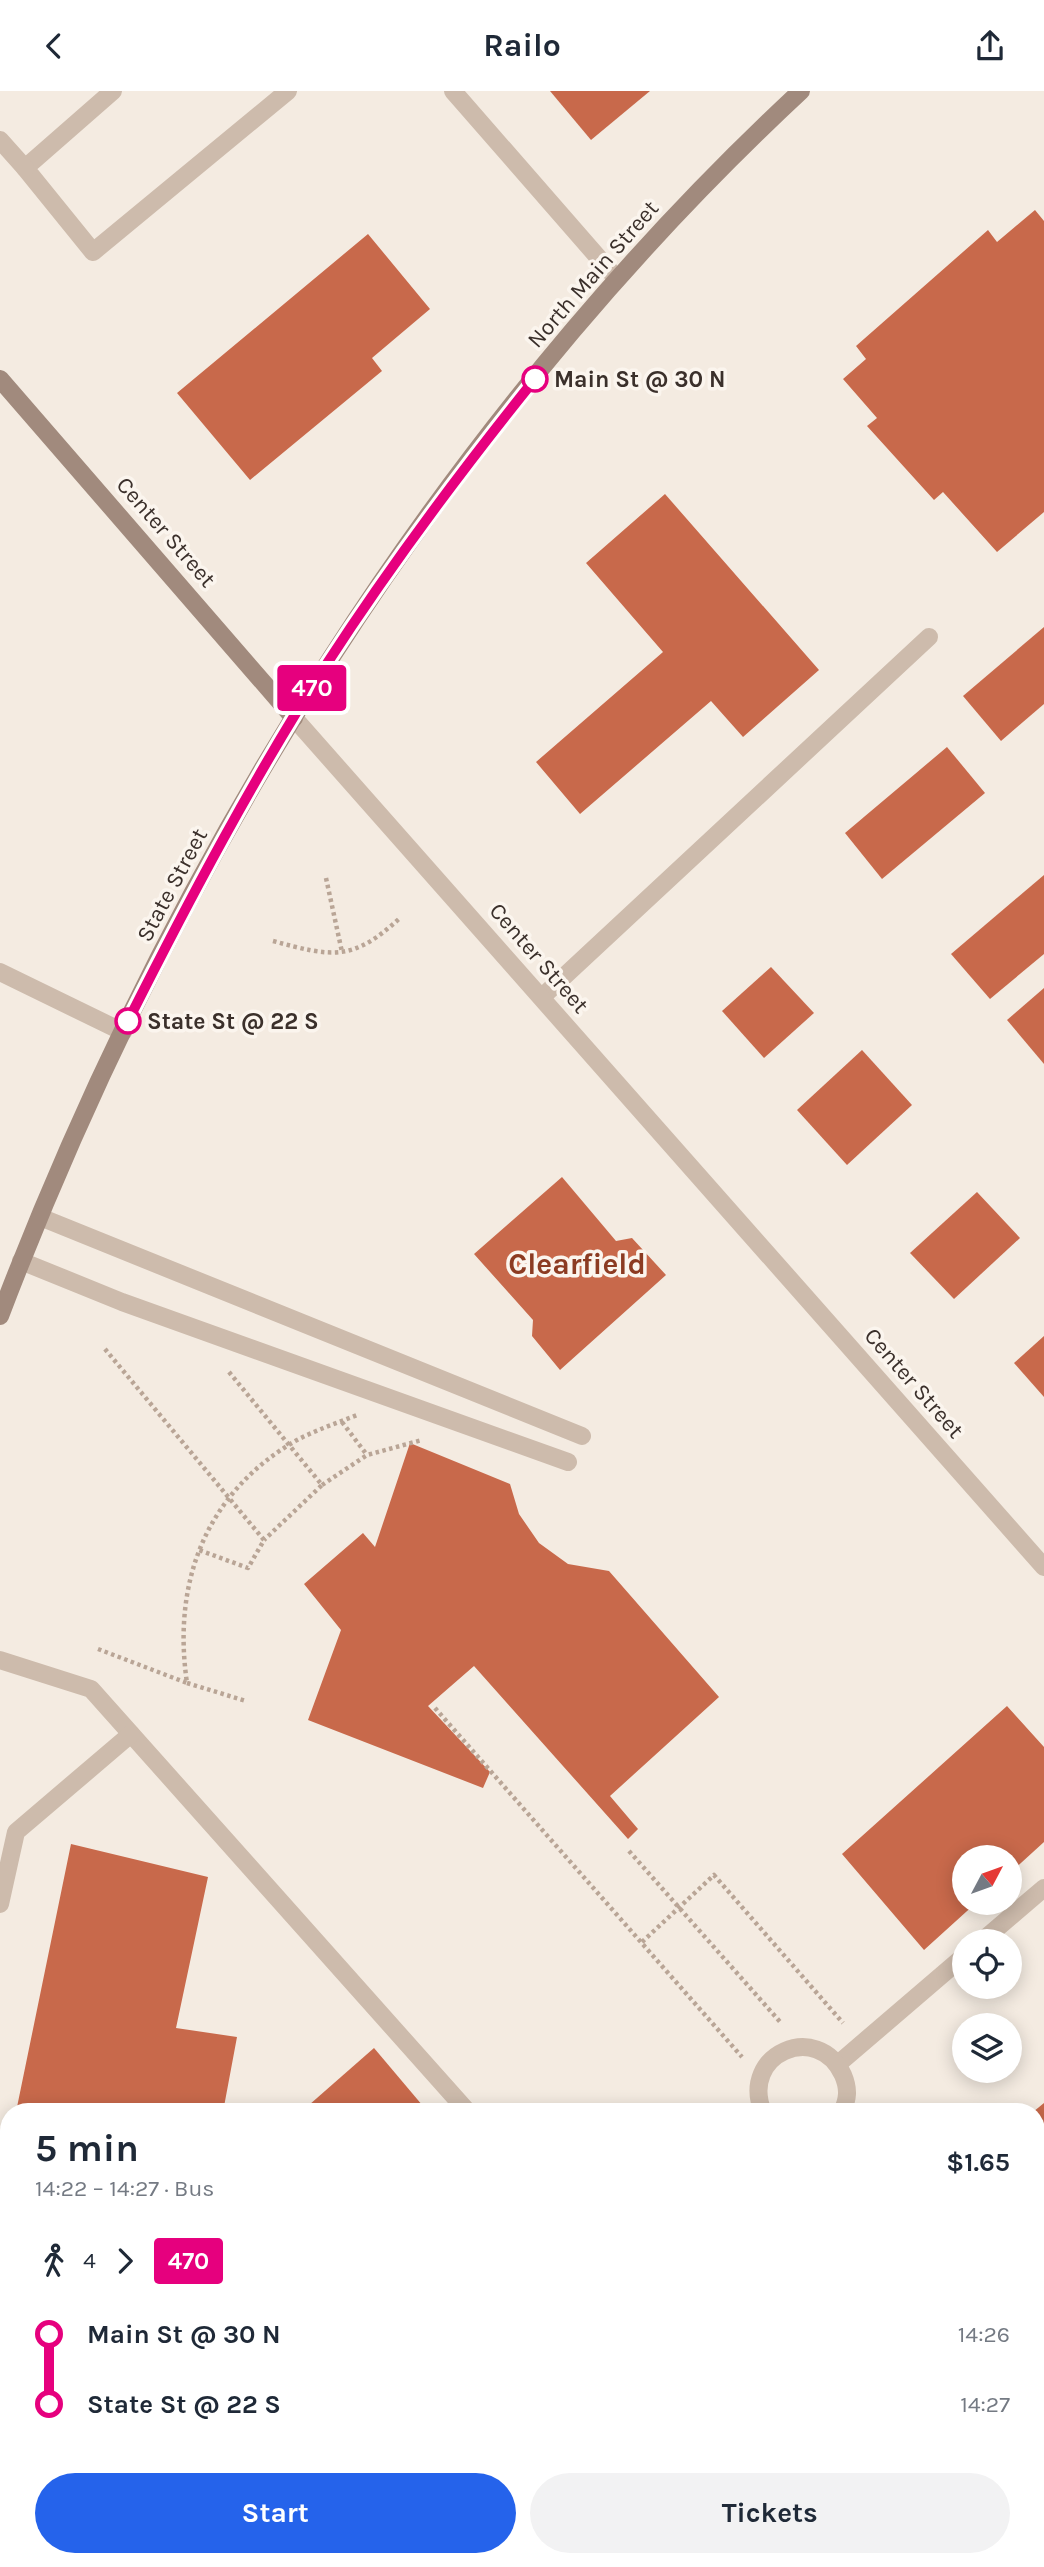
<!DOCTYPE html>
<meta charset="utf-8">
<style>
:root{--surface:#fff;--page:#f2f2f3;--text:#1f2937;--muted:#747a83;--accent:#2563eb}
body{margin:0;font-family:Karla,sans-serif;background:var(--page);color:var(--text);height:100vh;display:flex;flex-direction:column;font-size:26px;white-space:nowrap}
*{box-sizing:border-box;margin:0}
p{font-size:23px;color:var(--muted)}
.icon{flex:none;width:38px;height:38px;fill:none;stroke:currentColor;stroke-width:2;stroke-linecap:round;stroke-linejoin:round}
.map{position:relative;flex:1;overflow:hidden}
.details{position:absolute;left:0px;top:2012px;width:1045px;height:464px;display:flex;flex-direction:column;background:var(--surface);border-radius:28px 28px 0 0;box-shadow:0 4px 18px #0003}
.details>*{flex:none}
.badge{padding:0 14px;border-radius:5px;font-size:24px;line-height:46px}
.needle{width:46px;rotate:49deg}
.fabs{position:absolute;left:952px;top:1754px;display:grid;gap:14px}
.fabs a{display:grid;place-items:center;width:70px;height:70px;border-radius:50%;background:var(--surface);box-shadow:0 4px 18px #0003;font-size:35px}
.map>.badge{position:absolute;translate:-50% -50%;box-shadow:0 0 0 4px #fff}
.legs{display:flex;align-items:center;gap:10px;height:77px;padding:0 35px;font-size:23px}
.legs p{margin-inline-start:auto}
.head{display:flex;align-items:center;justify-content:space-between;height:119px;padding:0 35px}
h1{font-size:38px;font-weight:700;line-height:52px}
.cta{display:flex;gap:14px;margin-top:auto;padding:14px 35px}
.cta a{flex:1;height:80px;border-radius:42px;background:var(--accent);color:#fff;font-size:28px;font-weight:700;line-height:80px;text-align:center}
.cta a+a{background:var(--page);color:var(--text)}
ul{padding:0 35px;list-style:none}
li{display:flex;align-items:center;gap:24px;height:70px;font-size:26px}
li i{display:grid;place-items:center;width:10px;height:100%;margin:0 9px;background:currentColor}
li i::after{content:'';width:18px;height:18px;margin:-9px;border:5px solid;border-radius:50%;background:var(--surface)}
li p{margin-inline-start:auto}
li:first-child i{background:linear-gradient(#0000 50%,currentColor 0)}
li:last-child i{background:linear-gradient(currentColor 50%,#0000 0)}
header{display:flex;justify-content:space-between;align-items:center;height:91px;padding:0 35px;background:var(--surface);font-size:32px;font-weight:700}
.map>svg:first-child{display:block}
.building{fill:#c8694b}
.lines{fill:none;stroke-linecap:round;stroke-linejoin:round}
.path{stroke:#b9a596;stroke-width:4.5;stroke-dasharray:3.5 3.5;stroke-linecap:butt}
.lane{stroke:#cdbbac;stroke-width:18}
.street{stroke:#cdbbac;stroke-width:18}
.secondary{stroke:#a18a7d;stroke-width:18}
.line-1-casing{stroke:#fff;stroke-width:16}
.line-1{stroke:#e6007e;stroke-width:10}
.stop-1-dot{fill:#fff;stroke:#e6007e;stroke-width:3.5}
.labels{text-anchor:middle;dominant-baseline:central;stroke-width:7;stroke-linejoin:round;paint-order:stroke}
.street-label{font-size:23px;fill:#3b302b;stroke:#fbf5ee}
.stop-label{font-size:23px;font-weight:bold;fill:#3b302b;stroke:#fbf5ee;text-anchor:start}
.district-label{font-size:30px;font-weight:bold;fill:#8c3b22;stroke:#fbf5ee}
</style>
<header><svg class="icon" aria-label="back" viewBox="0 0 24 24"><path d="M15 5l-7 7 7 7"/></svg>Railo<svg class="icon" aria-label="share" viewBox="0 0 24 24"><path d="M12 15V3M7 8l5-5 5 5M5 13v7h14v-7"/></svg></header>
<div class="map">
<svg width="1044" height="2476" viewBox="0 0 1044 2476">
<rect width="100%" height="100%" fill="#f4ebe1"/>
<g class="building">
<polygon points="550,0 650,0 591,49"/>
<polygon points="1035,119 1044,130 1044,421 997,461 943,401 934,409 867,335 877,327 843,288 866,268 856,255 988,139 997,151"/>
<polygon points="368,143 430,218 372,267 382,280 250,389 177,302"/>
<polygon points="665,403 819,579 743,646 711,610 580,723 536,671 663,561 586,472"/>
<polygon points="1044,536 1044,613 1001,650 963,605"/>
<polygon points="947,656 985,702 882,788 845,742"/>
<polygon points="1044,784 1044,863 990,908 951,863"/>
<polygon points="771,876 814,922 764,967 722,920"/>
<polygon points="1044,897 1044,973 1007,929"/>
<polygon points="862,959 912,1014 847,1074 797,1019"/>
<polygon points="562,1086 616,1150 632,1147 666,1184 560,1279 532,1245 533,1229 474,1163"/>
<polygon points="977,1101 1020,1147 954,1208 910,1162"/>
<polygon points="1044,1245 1044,1306 1014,1272"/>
<polygon points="410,1352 510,1393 519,1423 539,1452 568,1473 609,1480 719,1606 610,1705 638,1738 628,1748 474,1575 428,1615 490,1681 483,1697 308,1629 341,1539 304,1493 363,1442 375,1456"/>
<polygon points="1007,1615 1044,1656 1044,1751 1010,1782 1010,1766 964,1766 964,1811 977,1811 924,1859 842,1763"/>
<polygon points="71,1753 208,1786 176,1937 237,1946 223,2021 16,2021"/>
<polygon points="374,1957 428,2021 301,2021"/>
<polygon points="1044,2012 1044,2441 1036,2448 1036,2021 1033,2021"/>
<polygon points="536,2468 776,2468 766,2476 537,2476 532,2470"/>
<polygon points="991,2468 1015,2468 1006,2476 999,2476"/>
</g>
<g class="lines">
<g class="path">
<polyline points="326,787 342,861"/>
<path d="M273 850C332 866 353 871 401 826"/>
<polyline points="105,1258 264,1449 248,1477 199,1459"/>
<polyline points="229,1281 322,1394 264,1449"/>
<polyline points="342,1331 367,1364"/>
<polyline points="322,1394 367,1364 422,1349"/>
<path d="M98 1558 187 1592C172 1491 206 1401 297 1349 316 1339 337 1332 357 1324"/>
<polyline points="187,1592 246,1610"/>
<polyline points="435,1617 742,1966"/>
<polyline points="629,1760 782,1933"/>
<polyline points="642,1851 714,1784 843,1932"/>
</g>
<g class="lane">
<polyline points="113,0 25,77 93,161 288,0"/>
<polyline points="453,0 617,188"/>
<polyline points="0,49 25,77"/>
<polyline points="542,906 929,546"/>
<polyline points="40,1126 582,1345"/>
<polyline points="21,1170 122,1211 568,1371"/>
<polyline points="0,1569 91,1598 468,2021"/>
<polyline points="0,1813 16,1741 131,1643"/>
<polyline points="982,1850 1044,1797"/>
<polyline points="838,1973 964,1865"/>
<path d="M763 2021C739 1963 818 1929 843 1984 849 1998 848 2008 842 2021"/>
<polyline points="0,2088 9,2090"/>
<polyline points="0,2221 9,2223"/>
<polyline points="0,2300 9,2258"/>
<polyline points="304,2468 311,2476"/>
<polyline points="453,2468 460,2476"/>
<polyline points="936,2468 943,2476"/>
<polyline points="258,2476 267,2468"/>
<polyline points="778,2476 787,2468"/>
</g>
<g class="street">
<polyline points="294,627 1044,1476"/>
<polyline points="0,881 123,941"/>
</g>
<g class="secondary">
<polyline points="0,288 294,627"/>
<path d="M0 1225C174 769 442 334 801 0"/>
</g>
</g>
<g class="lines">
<g class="line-1-casing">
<path id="line-1" d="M128 930C189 809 253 688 326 574 390 475 461 380 535 288"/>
</g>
<use href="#line-1" class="line-1"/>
</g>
<g class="stop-1-dot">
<circle cx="535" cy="288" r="12"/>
<circle cx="128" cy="930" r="12"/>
</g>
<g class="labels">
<g class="street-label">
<text transform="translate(593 183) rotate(-49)">North Main Street</text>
<text transform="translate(166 441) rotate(49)">Center Street</text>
<text transform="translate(172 794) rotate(-62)">State Street</text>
<text transform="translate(539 867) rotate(49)">Center Street</text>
<text transform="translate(914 1292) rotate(49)">Center Street</text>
</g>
<g class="stop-label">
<text x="554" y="288">Main St @ 30 N</text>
<text x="147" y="930">State St @ 22 S</text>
</g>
<g class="district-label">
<text x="577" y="1173">Clearfield</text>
</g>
</g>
</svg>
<div class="fabs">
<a><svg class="needle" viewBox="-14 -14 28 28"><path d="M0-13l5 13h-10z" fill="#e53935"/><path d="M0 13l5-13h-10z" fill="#747a83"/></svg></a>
<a><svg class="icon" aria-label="locate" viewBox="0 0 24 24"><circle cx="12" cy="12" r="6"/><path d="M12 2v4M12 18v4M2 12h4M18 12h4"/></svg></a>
<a><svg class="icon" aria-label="layers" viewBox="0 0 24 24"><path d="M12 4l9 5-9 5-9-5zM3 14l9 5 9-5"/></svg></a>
</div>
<b class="badge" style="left:312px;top:597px;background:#e6007e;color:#fff">470</b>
<section class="details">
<div class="head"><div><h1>5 min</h1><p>14:22 – 14:27 · Bus</p></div><b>$1.65</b></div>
<div class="legs"><svg class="icon" aria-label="walk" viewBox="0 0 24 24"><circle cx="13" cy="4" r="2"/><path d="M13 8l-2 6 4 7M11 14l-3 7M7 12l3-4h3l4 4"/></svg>4<svg class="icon" aria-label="forward" viewBox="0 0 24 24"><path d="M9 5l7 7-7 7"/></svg><b class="badge" style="background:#e6007e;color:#fff">470</b></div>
<ul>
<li><i style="color:#e6007e"></i><b>Main St @ 30 N</b><p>14:26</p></li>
<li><i style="color:#e6007e"></i><b>State St @ 22 S</b><p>14:27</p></li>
</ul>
<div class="cta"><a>Start</a><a>Tickets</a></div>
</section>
</div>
